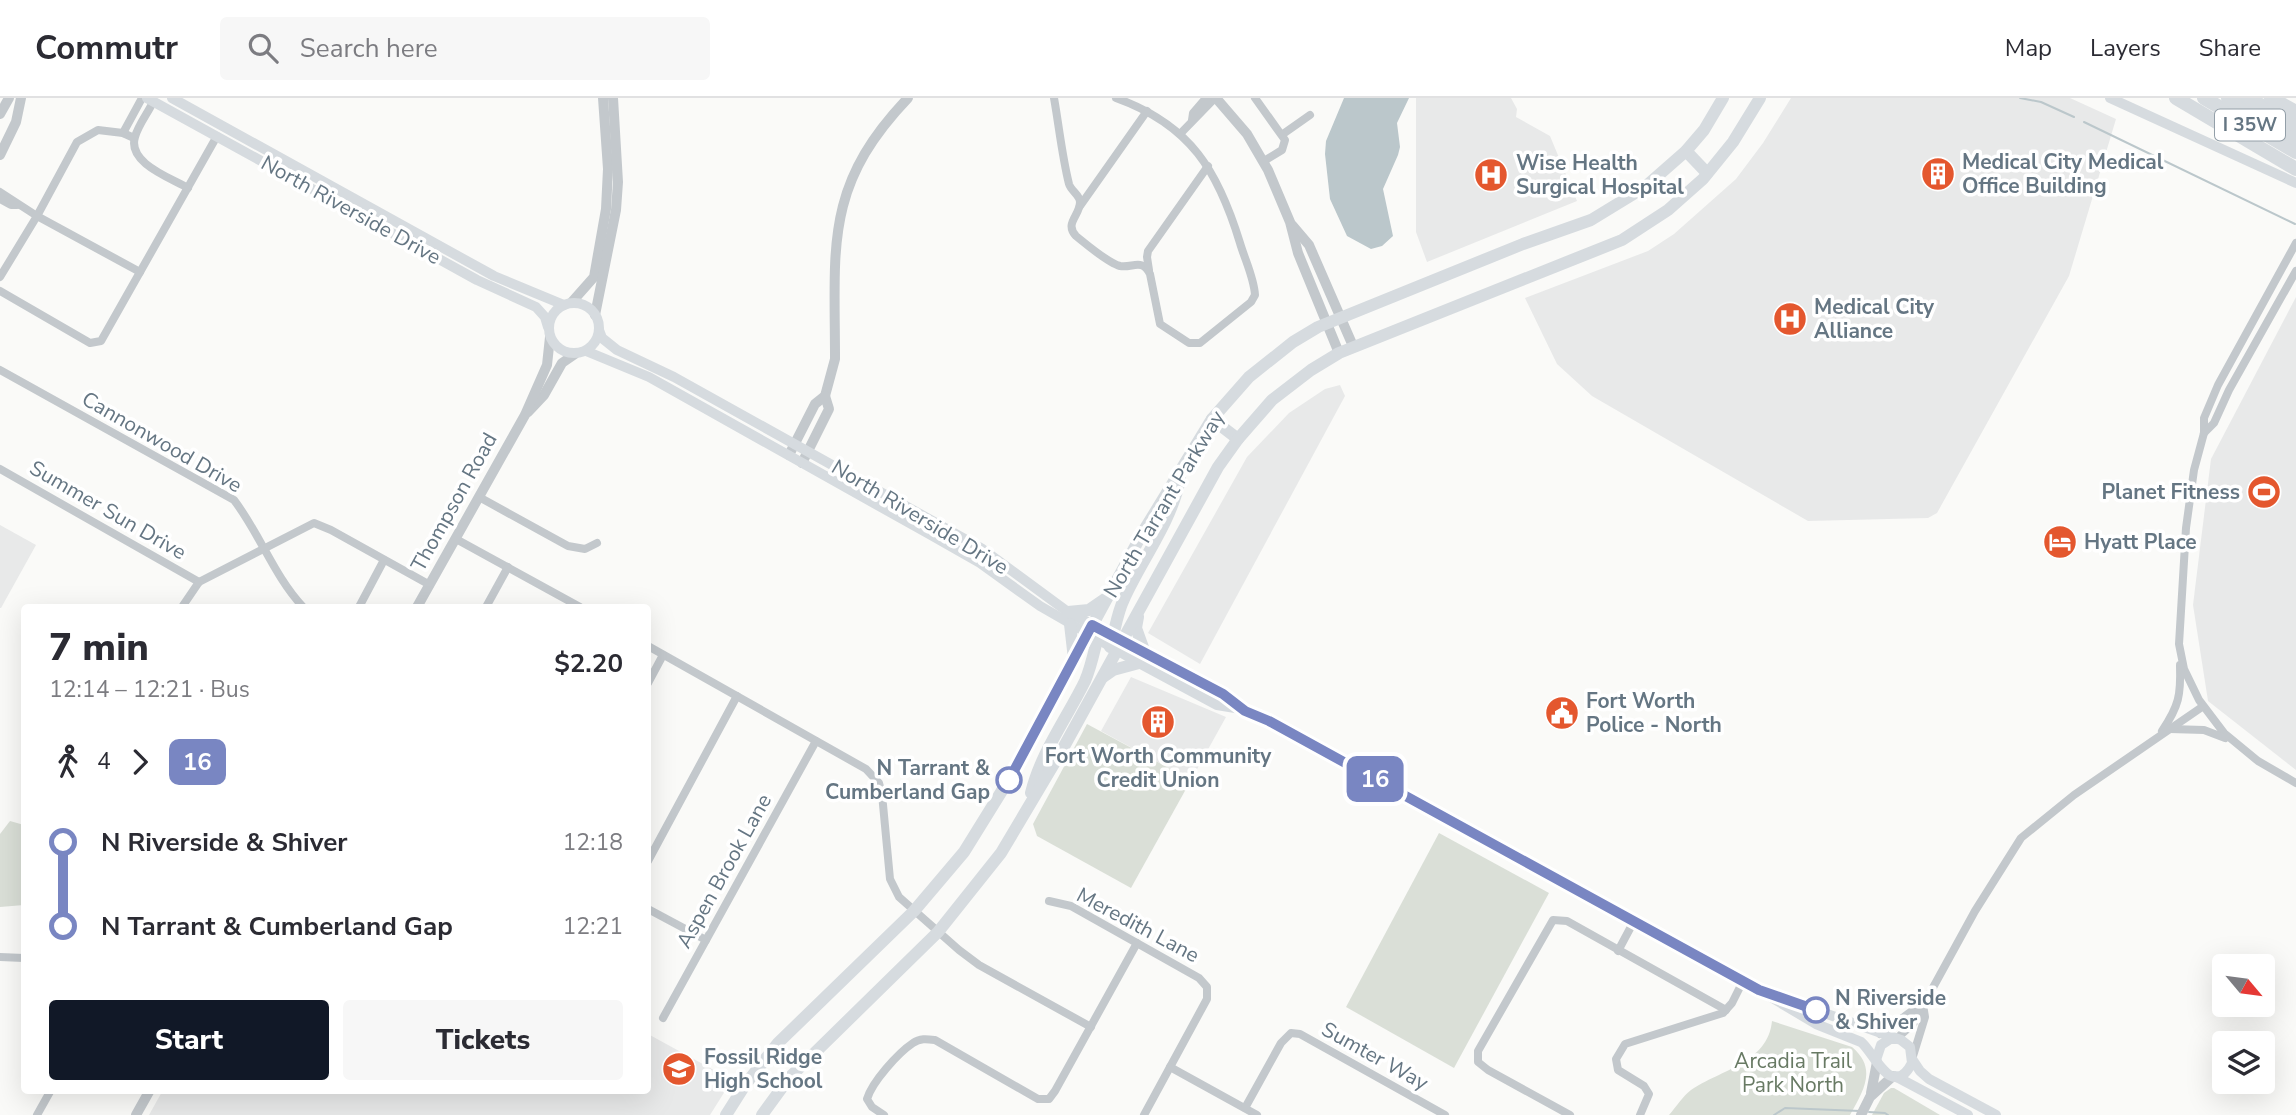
<!DOCTYPE html>
<meta charset="utf-8">
<style>
:root{--surface:#fff;--page:#f7f7f7;--text:#2b2b33;--muted:#7c7c81;--line:#e1e1e2;--accent:#111827}
body{margin:0;font-family:"Nunito Sans",sans-serif;background:var(--page);color:var(--text);height:100vh;display:flex;flex-direction:column;font-size:26px;white-space:nowrap}
*{box-sizing:border-box;margin:0}
p{font-size:23px;color:var(--muted)}
.icon{flex:none;width:38px;height:38px;fill:none;stroke:currentColor;stroke-width:2;stroke-linecap:round;stroke-linejoin:round}
.map{position:relative;flex:1;overflow:hidden}
.details{position:absolute;left:21px;top:506px;width:630px;height:490px;display:flex;flex-direction:column;background:var(--surface);border-radius:7px;box-shadow:0 7px 28px #0002}
.details>*{flex:none}
.badge{padding:0 14px;border-radius:10px;font-size:24px;line-height:46px}
.needle{width:46px;rotate:119deg}
.controls{position:absolute;left:2212px;top:856px;display:grid;gap:14px}
.controls a{display:grid;place-items:center;width:63px;height:63px;border-radius:7px;background:var(--surface);box-shadow:0 7px 28px #0002;font-size:35px}
.map>.badge{position:absolute;translate:-50% -50%;box-shadow:0 0 0 4px #fff}
.legs{display:flex;align-items:center;gap:10px;height:77px;padding:0 28px;font-size:23px}
.legs p{margin-inline-start:auto}
.head{display:flex;align-items:center;justify-content:space-between;height:119px;padding:0 28px}
h1{font-size:38px;font-weight:800;line-height:52px}
.action{display:flex;gap:14px;margin-top:auto;padding:14px 28px}
.action a{flex:1;height:80px;border-radius:7px;background:var(--accent);color:#fff;font-size:28px;font-weight:800;line-height:80px;text-align:center}
.action a+a{background:var(--page);color:var(--text)}
ul{padding:0 28px;list-style:none}
li{display:flex;align-items:center;gap:24px;height:84px;font-size:26px}
li i{display:grid;place-items:center;width:10px;height:100%;margin:0 9px;background:currentColor}
li i::after{content:'';width:18px;height:18px;margin:-9px;border:5px solid;border-radius:50%;background:var(--surface)}
li p{margin-inline-start:auto}
li:first-child i{background:linear-gradient(#0000 50%,currentColor 0)}
li:last-child i{background:linear-gradient(currentColor 50%,#0000 0)}
header{display:flex;align-items:center;gap:42px;box-sizing:border-box;height:98px;padding:0 35px;background:var(--surface);border-bottom:2px solid var(--line)}
header strong{font-size:33px}
nav{display:flex;gap:38px;margin-inline-start:auto;font-size:24px}
.search{width:490px;height:63px;background:var(--page);display:flex;align-items:center;gap:18px;box-sizing:border-box;padding:0 24px;border-radius:7px;color:var(--muted);font-size:26px}
.map>svg:first-child{display:block}
.built{fill:#e8e9e9}
.green{fill:#dadfd7}
.water{fill:#bbc7cb}
.lines{fill:none;stroke-linecap:round;stroke-linejoin:round}
.stream{stroke:#bbc7cb;stroke-width:2}
.minor{stroke:#c3c8cc;stroke-width:8}
.tertiary{stroke:#c3c8cc;stroke-width:10}
.secondary{stroke:#d6dbdf;stroke-width:10}
.primary{stroke:#d6dbdf;stroke-width:12}
.motorway{stroke:#d6dbdf;stroke-width:14}
.line-1-casing{stroke:#fff;stroke-width:16}
.line-1{stroke:#7986c2;stroke-width:10}
.stop-1-dot{fill:#fff;stroke:#7986c2;stroke-width:3.5}
.labels{text-anchor:middle;dominant-baseline:central;stroke-width:7;stroke-linejoin:round;paint-order:stroke}
.shield{fill:#fff;stroke:#939fa8;stroke-width:2}
.shield-label{font-size:19px;font-weight:bold;fill:#657683}
.poi-label{font-size:21px;font-weight:bold;fill:#657683;stroke:#fff;text-anchor:start}
.street-label{font-size:21px;fill:#657683;stroke:#fff}
.stop-label{font-size:21px;font-weight:bold;fill:#657683;stroke:#fff;text-anchor:end}
.park-label{font-size:21px;fill:#687a64;stroke:#fff}
</style>
<header>
<strong>Commutr</strong>
<div class="search"><svg class="icon" aria-label="search" viewBox="0 0 24 24"><circle cx="10" cy="10" r="6"/><path d="M15 15l6 6"/></svg>Search here</div>
<nav><a>Map</a><a>Layers</a><a>Share</a></nav>
</header>
<div class="map">
<svg width="2296" height="1017" viewBox="0 0 2296 1017">
<rect width="100%" height="100%" fill="#fafaf8"/>
<g class="built">
<polygon points="1416,0 1511,0 1517,11 1516,19 1550,38 1577,103 1427,164 1416,134"/>
<polygon points="1791,0 2070,0 2116,21 2069,178 1937,415 1928,420 1808,423 1592,298 1557,266 1525,200 1648,153 1674,136 1736,81 1763,45"/>
<polygon points="2296,199 2296,672 2208,603 2193,507 2211,361"/>
<polygon points="1340,287 1345,298 1200,566 1148,535 1247,359 1289,315 1325,291"/>
<polygon points="0,427 36,447 1,510 0,510"/>
<polygon points="1131,579 1226,619 1191,682 1101,633"/>
<polygon points="648,936 732,982 710,1017 149,1017 163,992 648,992"/>
</g>
<g class="green">
<polygon points="1087,626 1191,682 1131,790 1037,738 1033,726"/>
<polygon points="10,723 24,727 24,807 0,809 0,736"/>
<polygon points="1439,735 1549,795 1454,970 1346,909"/>
<path d="M1772 923 1852 949C1878 971 1863 993 1850 1017H1669C1676 1009 1683 998 1691 992 1720 972 1768 965 1772 923Z"/>
<polygon points="1891,990 1894,990 1940,1017 1872,1017 1884,995"/>
</g>
<polygon class="water" points="1344,0 1409,0 1397,25 1400,49 1398,57 1383,91 1393,138 1382,148 1371,151 1347,138 1330,101 1325,56 1326,43"/>
<g class="lines">
<g class="stream">
<polyline points="2020,0 2041,4 2074,19"/>
<polyline points="2084,24 2295,126"/>
<polyline points="1869,1014 1885,1015 1888,1017"/>
<polyline points="1774,1017 1785,1010 1860,1013"/>
</g>
<g class="minor">
<path d="M1054 0C1059 28 1062 58 1069 86 1071 93 1080 97 1080 104 1080 118 1064 125 1076 138 1086 146 1108 165 1120 168 1133 170 1142 160 1150 176L1160 226 1189 245H1200L1251 204 1255 197C1254 180 1245 162 1240 145 1218 73 1191 27 1116 0"/>
<polyline points="1255,0 1285,42 1282,52 1264,63"/>
<path d="M153 4C148 15 138 27 135 39 127 65 171 80 188 90"/>
<polyline points="1192,22 1193,15 1206,0"/>
<polyline points="123,35 142,0"/>
<polyline points="1180,36 1215,0"/>
<polyline points="1283,36 1310,17"/>
<polyline points="134,40 123,35 98,32 77,44 37,118 140,174"/>
<polyline points="0,94 37,118 0,179"/>
<polyline points="0,101 11,107 17,107"/>
<polyline points="1080,108 1147,13"/>
<polyline points="2296,145 2218,287 2204,320 2204,335 2194,372 2186,430 2179,546 2184,571 2199,602 2224,635 2258,663 2296,685"/>
<polyline points="1149,172 1147,159 1148,153 1208,68"/>
<polyline points="0,193 90,245 101,243 217,38"/>
<path d="M0 272 234 402C260 436 274 478 303 509"/>
<polyline points="2204,335 2214,325 2229,292 2296,173"/>
<polyline points="0,371 199,484"/>
<polyline points="479,399 568,448 585,451 597,445"/>
<polyline points="456,441 580,509"/>
<polyline points="182,509 199,484 314,425 331,432 430,487"/>
<polyline points="359,509 384,462"/>
<polyline points="486,509 508,469"/>
<polyline points="648,548 866,671 879,685 882,696 890,781 899,799 959,852 979,867 1091,929"/>
<polyline points="648,585 663,557"/>
<polyline points="2170,631 2204,632 2225,640"/>
<path d="M2162 633C2179 608 2181 597 2180 567"/>
<polyline points="648,763 737,598"/>
<polyline points="1049,803 1071,808 1199,880 1207,889 1207,901 1144,1017"/>
<polyline points="648,811 706,842"/>
<polyline points="1618,853 1634,823"/>
<polyline points="0,859 24,860"/>
<polyline points="663,920 816,643"/>
<path d="M1880 936C1896 928 1907 913 1923 907"/>
<polyline points="1896,941 1913,926 1975,813 2021,740 2074,697 2202,609"/>
<polyline points="1913,958 1925,919 1923,907"/>
<polyline points="1170,969 1257,1017"/>
<polyline points="1245,1010 1281,945 1291,935 1300,936 1445,1017"/>
<polyline points="37,1017 51,992"/>
<path d="M884 1017 872 1009 867 1001C872 984 898 955 913 945 920 940 927 941 935 942L1038 1001H1049L1055 993 1137 845"/>
<polyline points="1570,1017 1488,972 1478,964 1478,953 1553,822 1567,823 1726,912"/>
<polyline points="1640,1017 1649,996 1644,988 1618,972 1616,961 1625,946 1723,915 1732,905 1743,883"/>
</g>
<g class="tertiary">
<polyline points="1216,0 1247,36 1268,72 1290,124 1298,155 1339,255"/>
<polyline points="0,16 9,0"/>
<polyline points="0,57 16,24 21,0"/>
<polyline points="1292,127 1309,147 1353,248"/>
<polyline points="571,205 594,179 606,111 608,71 603,0"/>
<polyline points="595,217 616,112 618,84 613,0"/>
<polyline points="528,314 544,297 562,265 575,256"/>
<path d="M789 357 815 306 825 298 835 261C835 148 824 88 908 0"/>
<polyline points="802,365 829,311 825,298"/>
<polyline points="417,509 525,317 547,267 550,239"/>
<polyline points="1871,995 1877,964"/>
<polyline points="136,1017 150,992"/>
<polyline points="1861,1017 1870,999 1893,978"/>
</g>
<g class="secondary">
<polyline points="147,0 477,182 536,209 545,219 548,229"/>
<polyline points="172,0 494,178 564,207"/>
<polyline points="2110,0 2296,85"/>
<circle cx="574" cy="230" r="25"/>
<polyline points="599,232 602,240 617,252 674,279 981,450 1068,514 1099,530"/>
<path d="M586 253 649 279 929 436 980 465 1040 508 1139 565 1217 607 1241 611 1269 623 1759 892 1816 926 1861 944C1874 954 1892 1003 1912 965L1910 949 1901 942 1759 892"/>
<polyline points="1116,539 1223,596 1239,609"/>
<polyline points="1912,961 1920,973 1929,981 1996,1017"/>
<polyline points="1876,962 1881,947 1890,941 1896,941"/>
<polyline points="1895,978 1968,1017"/>
</g>
<g class="primary">
<polyline points="1686,53 1707,75"/>
<polyline points="1212,321 1238,341"/>
<polyline points="1068,514 1089,512 1105,501"/>
<polyline points="1138,519 1136,530 1145,555"/>
<polyline points="1070,526 1074,561"/>
<path d="M1110 549C1115 533 1117 515 1124 501 1142 461 1171 425 1180 381"/>
<polyline points="1103,579 1113,572 1139,565"/>
<path d="M1031 695C1041 654 1067 620 1085 583 1092 567 1095 548 1100 531"/>
<polyline points="726,1017 745,987 778,945 914,813 964,754 1008,683 1143,434 1212,321 1249,279 1293,244 1318,229 1523,146 1591,122 1645,89 1686,53 1704,32 1723,0"/>
<polyline points="762,1017 789,980 938,834 1001,755 1061,654 1218,369 1238,341 1272,302 1311,272 1339,255 1622,142 1668,112 1703,81 1733,44 1760,0"/>
</g>
<g class="motorway">
<polyline points="2176,0 2296,71"/>
<polyline points="2204,0 2296,54"/>
<polyline points="2228,0 2296,41"/>
<polyline points="2248,0 2296,27"/>
<polyline points="2271,0 2296,14"/>
</g>
</g>
<g class="lines">
<g class="line-1-casing">
<polyline id="line-1" points="1009,682 1092,527 1223,596 1245,613 1269,623 1759,892 1816,912"/>
</g>
<use href="#line-1" class="line-1"/>
</g>
<defs>
<g id="building-disc" transform="scale(1.75)"><circle r="9.5" fill="#e4572e" stroke="#fff"/><path d="M-4-6H4V6H1V3H-1V6H-4ZM-2.5-4.3h1.7v1.8h-1.7ZM.8-4.3h1.7v1.8H.8ZM-2.5-1h1.7V.8h-1.7ZM.8-1h1.7V.8H.8Z" fill="#fff"/></g>
<g id="hospital-disc" transform="scale(1.75)"><circle r="9.5" fill="#e4572e" stroke="#fff"/><path d="M-5-5h3v3.5h4V-5h3V5h-3V1.5h-4V5h-3Z" fill="#fff"/></g>
<g id="stadium-disc" transform="scale(1.75)"><circle r="9.5" fill="#e4572e" stroke="#fff"/><path d="M0-5a6.5 5 0 1 0 0 10a6.5 5 0 1 0 0-10ZM-3.5-1.8h7v3.6h-7Z" fill="#fff"/></g>
<g id="hotel-disc" transform="scale(1.75)"><circle r="9.5" fill="#e4572e" stroke="#fff"/><path d="M-6-4.5h1.5V1H6V5H4.5V3h-9V5H-6ZM-4 0a1.8 1.8 0 1 1 3.6 0ZM.5 0V-2.5h3Q6-2.5 6 0Z" fill="#fff"/></g>
<g id="civic-disc" transform="scale(1.75)"><circle r="9.5" fill="#e4572e" stroke="#fff"/><path d="M-.6-6.5H3V-4.5H.6V-3L4-1V1h2V6H-6V1h2V-1L-.6-3ZM-1.2 2.5V6h2.4V2.5Z" fill="#fff"/></g>
<g id="school-disc" transform="scale(1.75)"><circle r="9.5" fill="#e4572e" stroke="#fff"/><path d="M0-5L7-2L0 1L-7-2ZM-4 1L0 2.5L4 1V4Q0 6-4 4Z" fill="#fff"/></g>
</defs>
<g fill-rule="evenodd">
<use href="#building-disc" x="1938" y="76"/>
<use href="#hospital-disc" x="1491" y="77"/>
<use href="#hospital-disc" x="1790" y="221"/>
<use href="#stadium-disc" x="2264" y="394"/>
<use href="#hotel-disc" x="2060" y="444"/>
<use href="#civic-disc" x="1562" y="615"/>
<use href="#building-disc" x="1158" y="624"/>
<use href="#school-disc" x="679" y="971"/>
</g>
<g class="stop-1-dot">
<circle cx="1009" cy="682" r="12"/>
<circle cx="1816" cy="912" r="12"/>
</g>
<g class="labels">
<rect class="shield" x="2215" y="11.5" width="70" height="31" rx="5"/>
<g class="shield-label">
<text x="2250" y="27">I 35W</text>
</g>
<g class="poi-label">
<text x="1962" y="64">Medical City Medical<tspan x="1962" dy="24">Office Building</tspan></text>
<text x="1516" y="65">Wise Health<tspan x="1516" dy="24">Surgical Hospital</tspan></text>
<text x="1814" y="209">Medical City<tspan x="1814" dy="24">Alliance</tspan></text>
<text x="2240" y="394" text-anchor="end">Planet Fitness</text>
<text x="2084" y="444">Hyatt Place</text>
<text x="1586" y="603">Fort Worth<tspan x="1586" dy="24">Police - North</tspan></text>
<text x="1158" y="658" text-anchor="middle">Fort Worth Community<tspan x="1158" dy="24">Credit Union</tspan></text>
<text x="704" y="959">Fossil Ridge<tspan x="704" dy="24">High School</tspan></text>
</g>
<g class="street-label">
<text transform="translate(351 112) rotate(29)">North Riverside Drive</text>
<text transform="translate(162 344) rotate(30)">Cannonwood Drive</text>
<text transform="translate(454 404) rotate(-61)">Thompson Road</text>
<text transform="translate(1164 406) rotate(-59)">North Tarrant Parkway</text>
<text transform="translate(108 412) rotate(30)">Summer Sun Drive</text>
<text transform="translate(920 419) rotate(31)">North Riverside Drive</text>
<text transform="translate(724 773) rotate(-61)">Aspen Brook Lane</text>
<text transform="translate(1138 827) rotate(28)">Meredith Lane</text>
<text transform="translate(1375 958) rotate(29)">Sumter Way</text>
</g>
<g class="stop-label">
<text x="990" y="670">N Tarrant &amp;<tspan x="990" dy="24">Cumberland Gap</tspan></text>
<text x="1835" y="900" text-anchor="start">N Riverside<tspan x="1835" dy="24">&amp; Shiver</tspan></text>
</g>
<g class="park-label">
<text x="1793" y="963">Arcadia Trail<tspan x="1793" dy="24">Park North</tspan></text>
</g>
</g>
</svg>
<div class="controls">
<a><svg class="needle" viewBox="-14 -14 28 28"><path d="M0-13l5 13h-10z" fill="#e53935"/><path d="M0 13l5-13h-10z" fill="#7c7c81"/></svg></a>
<a><svg class="icon" aria-label="layers" viewBox="0 0 24 24"><path d="M12 4l9 5-9 5-9-5zM3 14l9 5 9-5"/></svg></a>
</div>
<b class="badge" style="left:1375px;top:681px;background:#7986c2;color:#fff">16</b>
<section class="details">
<div class="head"><div><h1>7 min</h1><p>12:14 – 12:21 · Bus</p></div><b>$2.20</b></div>
<div class="legs"><svg class="icon" aria-label="walk" viewBox="0 0 24 24"><circle cx="13" cy="4" r="2"/><path d="M13 8l-2 6 4 7M11 14l-3 7M7 12l3-4h3l4 4"/></svg>4<svg class="icon" aria-label="forward" viewBox="0 0 24 24"><path d="M9 5l7 7-7 7"/></svg><b class="badge" style="background:#7986c2;color:#fff">16</b></div>
<ul>
<li><i style="color:#7986c2"></i><b>N Riverside &amp; Shiver</b><p>12:18</p></li>
<li><i style="color:#7986c2"></i><b>N Tarrant &amp; Cumberland Gap</b><p>12:21</p></li>
</ul>
<div class="action"><a>Start</a><a>Tickets</a></div>
</section>
</div>
